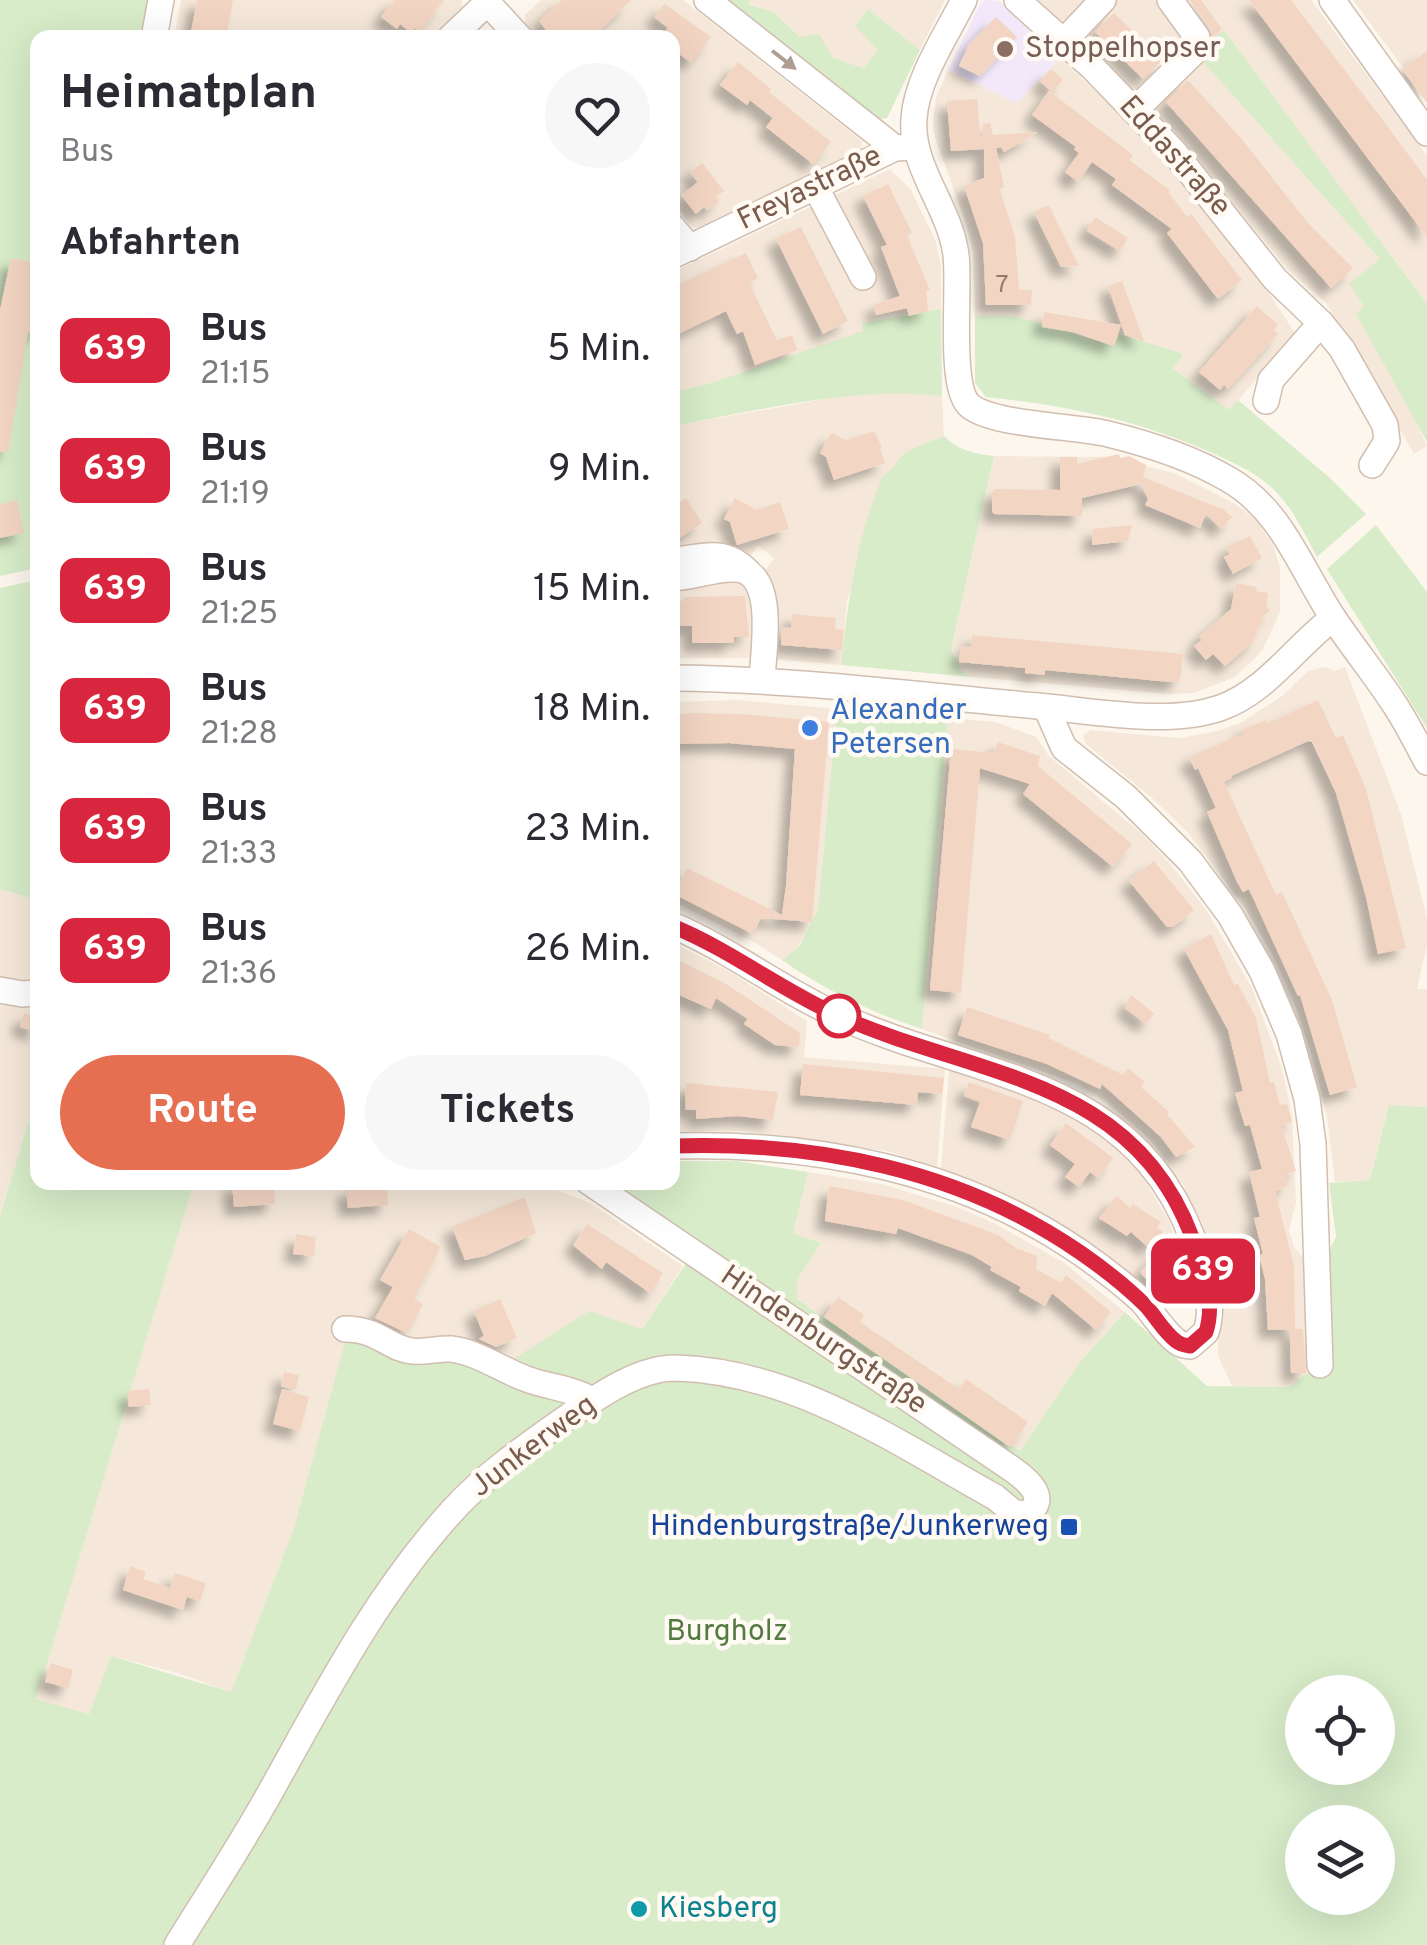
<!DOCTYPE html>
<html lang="de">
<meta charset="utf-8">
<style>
:root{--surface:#fff;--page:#f7f7f7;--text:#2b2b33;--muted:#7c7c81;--accent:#e76f51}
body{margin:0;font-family:Overpass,sans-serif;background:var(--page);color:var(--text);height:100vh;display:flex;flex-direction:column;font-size:38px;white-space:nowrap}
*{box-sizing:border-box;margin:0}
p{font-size:32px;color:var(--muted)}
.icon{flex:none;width:55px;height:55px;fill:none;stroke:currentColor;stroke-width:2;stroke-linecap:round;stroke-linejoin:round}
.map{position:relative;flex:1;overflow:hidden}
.side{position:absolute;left:30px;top:30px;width:650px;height:1160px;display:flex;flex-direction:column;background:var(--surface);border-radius:20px;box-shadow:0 10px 40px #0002}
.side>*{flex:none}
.badge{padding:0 20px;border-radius:15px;font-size:35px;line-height:65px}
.tools{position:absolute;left:1285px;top:1675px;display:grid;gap:20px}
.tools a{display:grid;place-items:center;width:110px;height:110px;border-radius:50%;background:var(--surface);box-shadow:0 10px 40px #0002;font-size:50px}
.map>.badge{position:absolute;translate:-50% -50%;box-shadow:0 0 0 5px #fff}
h2{padding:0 30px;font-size:38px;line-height:90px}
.round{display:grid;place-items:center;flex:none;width:105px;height:105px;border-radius:52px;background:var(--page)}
.summary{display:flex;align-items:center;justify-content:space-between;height:170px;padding:0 30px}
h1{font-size:48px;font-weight:700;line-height:75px}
.cta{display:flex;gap:20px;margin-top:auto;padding:20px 30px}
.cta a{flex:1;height:115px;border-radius:60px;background:var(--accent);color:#fff;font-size:40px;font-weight:700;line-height:115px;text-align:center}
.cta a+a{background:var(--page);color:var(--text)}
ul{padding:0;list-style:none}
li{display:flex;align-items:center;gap:30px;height:120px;padding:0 30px}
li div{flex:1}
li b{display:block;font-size:38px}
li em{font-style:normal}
li .badge{min-width:110px;font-weight:700;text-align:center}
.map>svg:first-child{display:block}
.residential{fill:#f5e8da}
.education{fill:#f3e8fa}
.green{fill:#d8ecc9;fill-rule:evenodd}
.building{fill:#f3d5c3;filter:url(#shadow)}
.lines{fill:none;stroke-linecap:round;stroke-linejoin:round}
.minor-casing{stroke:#d1beb0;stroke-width:28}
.minor{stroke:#fff;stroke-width:25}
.oneway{fill:#af9d94}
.line-casing{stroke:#fff;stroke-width:22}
.line{stroke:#d7263d;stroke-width:15}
.education-dot{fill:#8d6e63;stroke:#fffaf3;stroke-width:4}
.shop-dot{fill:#3f7fe0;stroke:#fffaf3;stroke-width:4}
.stop-dot{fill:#fff;stroke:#d7263d;stroke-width:5}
.transit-dot{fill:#1a4fb4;stroke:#fffaf3;stroke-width:4}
.culture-dot{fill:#0f9aa8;stroke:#fffaf3;stroke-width:4}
.labels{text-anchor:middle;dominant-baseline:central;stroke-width:9;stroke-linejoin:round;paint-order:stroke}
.number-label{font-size:25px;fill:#987a6a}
.education-label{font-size:30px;fill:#785e54;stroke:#fffaf3;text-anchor:start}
.street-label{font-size:30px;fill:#7a5c4d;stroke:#fffaf3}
.shop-label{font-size:30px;fill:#366cbe;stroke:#fffaf3;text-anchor:start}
.transit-label{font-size:30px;fill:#164399;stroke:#fffaf3;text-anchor:end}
.park-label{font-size:30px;fill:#537a41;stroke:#fffaf3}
.culture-label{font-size:30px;fill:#0d838f;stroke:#fffaf3;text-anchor:start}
</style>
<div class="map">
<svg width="1427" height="1945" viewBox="0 0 1427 1945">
<defs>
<filter id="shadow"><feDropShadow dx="-9" dy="9" stdDeviation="5" flood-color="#0004"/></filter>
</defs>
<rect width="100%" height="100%" fill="#fdf6ec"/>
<g class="residential">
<polygon points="181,0 462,0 462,7 430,37 174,38"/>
<polygon points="541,0 683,0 862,141 861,150 699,228 691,226 673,204 672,38 536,37 525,24 525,15"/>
<polygon points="749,0 945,0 920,50 869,10 878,50 864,68 833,58 800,37 773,12 749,3"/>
<polygon points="1039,0 1311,0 1427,156 1427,304 1224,31 1198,55 1381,260 1365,307 1427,446 1414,454 1326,303 1288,270 1176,133"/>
<polygon points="1353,0 1427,0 1427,100"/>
<polygon points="1060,58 1124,118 1204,206 1251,266 1295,333 1229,411 1172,367 1184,355 1118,335 1115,346 1015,316 975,316 973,252 966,223 935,138 933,125 936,97 948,70 1017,103"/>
<polygon points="890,169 911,190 935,239 941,265 941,309 862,323 864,331 708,384 673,392 673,272"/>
<polygon points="909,392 942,396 944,436 913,449 896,463 847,601 841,665 772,659 764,573 774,558 758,546 748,559 673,555 673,426 847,395"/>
<polygon points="994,456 1108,457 1174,473 1234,503 1256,520 1273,545 1280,568 1280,612 1262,651 1235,677 1194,693 1170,694 971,677 961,671 951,650"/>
<polygon points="730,575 753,593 755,658 673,658 672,588"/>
<polygon points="1326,667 1334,671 1345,667 1402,817 1427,919 1427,945 1417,989 1427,989 1427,1107 1389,1105 1370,1180 1335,1182 1327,1117 1312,1056 1293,999 1273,955 1245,908 1188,833 1152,798 1086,744 1083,735 1091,730 1179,738 1218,731 1240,723 1282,696 1308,671"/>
<polygon points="737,700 837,709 818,909 799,945 782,960 752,941 673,901 673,702"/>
<polygon points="948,718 996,722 1036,737 1049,756 1142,834 1172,866 1207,911 1252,988 1282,1069 1292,1115 1296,1203 1289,1230 1294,1247 1306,1261 1307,1376 1289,1387 1232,1386 1218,1356 1219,1286 1202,1222 1183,1184 1149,1139 1105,1101 1078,1084 922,1029"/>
<polygon points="0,889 37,900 38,984 0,982"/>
<polygon points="672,942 727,970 807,1021 804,1057 945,1069 937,1167 891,1152 808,1138 740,1131 673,1132"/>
<polygon points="18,1003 37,1012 37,1093 0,1216 0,1005"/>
<polygon points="949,1070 1066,1110 1117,1146 1140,1172 1170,1223 1189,1280 1188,1292 1182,1300 1172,1308 1166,1306 1129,1275 1001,1194 941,1168"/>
<polygon points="808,1172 882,1184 957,1207 994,1223 1063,1262 1125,1312 1080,1362 1020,1451 797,1299 797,1280 821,1243 793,1233"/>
<polygon points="194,1183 548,1183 548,1186 592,1204 683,1266 642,1329 294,1528 231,1692 177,1673 111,1656 89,1714 35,1699"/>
</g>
<polygon class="education" points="985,0 999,1 1060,58 1017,103 948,70 980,4"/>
<g class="green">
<polygon points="0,0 152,0 145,37 38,38 37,568 0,576"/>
<polygon points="728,0 749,0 749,4 773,12 800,37 819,34 833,58 864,68 878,50 855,26 868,9 920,50 887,118 880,119"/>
<polygon points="1224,30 1427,304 1427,442 1356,314 1364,306 1349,284 1380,259 1197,55"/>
<path d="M941 309 942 396C852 386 762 410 673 426V392L708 384 863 331 862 323Z"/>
<path d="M975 316H1015L1114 346 1119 334 1184 354 1173 368 1229 410 1238 400 1330 478 1366 514 1317 557C1305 535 1294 510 1276 492 1260 474 1232 462 1210 452 1138 420 1065 405 986 397L975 383Z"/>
<path d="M944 436C957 450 975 454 994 456L951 650 962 671 971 677 841 665C848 599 857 537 883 475 895 470 893 464 902 456 913 446 930 442 944 436Z"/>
<polygon points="1376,525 1427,592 1427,728 1327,569"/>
<polygon points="37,580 38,580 37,900 0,889 0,588"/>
<path d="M837 709 948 718 922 1029C872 1013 825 990 782 960L800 945 818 909Z"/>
<path d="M37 1093 38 1182 194 1183 36 1699 89 1714 111 1656 231 1692 294 1528 350 1324 411 1348 504 1365 589 1311 642 1329 699 1244 612 1183 672 1182 673 1161H736L808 1172 793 1233 821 1243 797 1280V1299L1020 1451 1080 1362 1125 1312 1207 1386 1289 1387 1307 1373 1328 1372V1253L1336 1237 1329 1183 1370 1180 1389 1105 1427 1107V1945H0V1216ZM1302 1692H1378V1768H1302ZM1302 1822H1378V1898H1302Z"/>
</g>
<g class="building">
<polygon points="197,0 233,0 226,38 190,38"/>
<polygon points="394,0 444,0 420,32 415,28 411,33 400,24 397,29 381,17"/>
<polygon points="562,0 631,0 592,38 552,38 539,21"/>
<polygon points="1190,0 1201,0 1222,29 1213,38 1210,27"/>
<polygon points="1249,0 1291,0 1388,127 1427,180 1427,237"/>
<polygon points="665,4 711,37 691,63 678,53 680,50 672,44 672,38 662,35 668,28 654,17"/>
<polygon points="1114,13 1162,60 1143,79 1095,32"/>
<polygon points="996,17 1017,37 980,76 959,66 969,44"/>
<polygon points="1427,51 1427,103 1402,69"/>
<polygon points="738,62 771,89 769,92 831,142 813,164 766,127 773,118 750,100 747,105 720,85"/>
<polygon points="1051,69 1063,80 1052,92 1040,81"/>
<polygon points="1188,80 1240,137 1308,223 1353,268 1331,288 1166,102"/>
<polygon points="1049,91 1133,155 1129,160 1170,190 1169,193 1187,217 1191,214 1242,280 1218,299 1167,233 1172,229 1112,185 1116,179 1092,162 1078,182 1065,172 1079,153 1074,149 1076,147 1032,115"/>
<polygon points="977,99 980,135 983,135 983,124 990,123 993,135 1038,132 1004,152 1001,147 996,148 1004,187 1000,189 1001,194 1015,236 1019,290 1032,290 1031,305 986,305 983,243 964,186 984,178 984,149 951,151 947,101"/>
<polygon points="702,163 724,191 716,197 719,201 713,206 707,210 704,207 696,214 681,195 698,182 690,172"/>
<polygon points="888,184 912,233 907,236 930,290 926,291 928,311 909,316 907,308 876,315 873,305 900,296 881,247 887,245 863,196"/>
<polygon points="1049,205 1060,228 1079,266 1061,267 1034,212"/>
<polygon points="1095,217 1128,238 1120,251 1087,231"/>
<polygon points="801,227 848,321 823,334 776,239"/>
<polygon points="746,253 758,278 749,283 777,340 792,335 797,350 755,365 743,331 737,334 726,311 672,337 672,288"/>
<polygon points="11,258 38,263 38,333 28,332 8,452 0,452 0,310"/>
<polygon points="1122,281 1144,341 1125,335 1108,286"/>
<polygon points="1257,306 1278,325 1273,330 1278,334 1228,389 1224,385 1220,390 1199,372"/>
<polygon points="1044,312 1121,325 1114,346 1073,332 1042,327"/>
<polygon points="874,431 882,447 880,448 885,463 834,480 826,457 820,453 831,433 846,440"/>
<polygon points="1119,454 1120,458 1129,456 1146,465 1143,477 1224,510 1232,517 1221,529 1206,514 1200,528 1145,505 1148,499 1141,484 1082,498 1082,516 994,514 992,511 992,493 995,489 1060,490 1060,457 1077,457 1077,464"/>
<polygon points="686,498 702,523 672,543 672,507"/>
<polygon points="735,498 757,510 780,502 789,529 737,545 730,522 724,519"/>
<polygon points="17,500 24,533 0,538 0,504"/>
<polygon points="1132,525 1128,541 1092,545 1093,529"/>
<polygon points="1250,536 1262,558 1233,574 1224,557 1230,554 1226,548"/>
<polygon points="1236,583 1257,587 1256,591 1268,593 1266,606 1270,611 1264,615 1252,643 1225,666 1213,654 1206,660 1194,646 1202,640 1199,637 1231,609"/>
<polygon points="745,596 749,637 734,637 734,643 692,643 692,626 676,626 676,601 684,601 684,597"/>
<polygon points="792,614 836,618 835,629 844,630 842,650 781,645 781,627 791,628"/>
<polygon points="972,635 1183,654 1181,675 1179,681 1170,682 1045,670 1045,675 1025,673 1025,668 959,662 961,646 971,647"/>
<polygon points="1318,700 1336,738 1343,735 1366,789 1406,948 1378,954 1366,897 1336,793 1312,742 1308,741 1231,776 1232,778 1224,782 1276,895 1282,892 1332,1000 1357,1087 1330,1095 1300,995 1298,996 1249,889 1243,892 1237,882 1207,812 1216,808 1198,768 1195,770 1189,757 1244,734 1242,730 1266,720 1267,724"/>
<polygon points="695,713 741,714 829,722 812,922 761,918 753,934 674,894 687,868 782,915 786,886 795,749 729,743 672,744 672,715"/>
<polygon points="998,742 1040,756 1038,766 1132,844 1113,867 1023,794 1030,784 980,768 961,993 930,990 951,749 994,753"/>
<polygon points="1154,861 1194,910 1173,927 1167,927 1129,881"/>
<polygon points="1211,934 1234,985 1238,984 1256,1018 1270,1083 1274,1082 1280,1105 1287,1104 1292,1122 1281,1125 1296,1171 1285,1174 1288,1185 1275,1191 1294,1266 1295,1329 1268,1330 1265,1279 1259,1255 1263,1254 1254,1218 1260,1217 1249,1172 1262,1169 1250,1125 1245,1126 1235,1093 1243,1091 1228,1030 1184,949"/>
<polygon points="672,957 723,982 800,1033 799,1047 775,1045 744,1024 748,1019 716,998 711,1009 672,992"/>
<polygon points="1131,995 1154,1013 1146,1024 1125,1008"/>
<polygon points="967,1007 1050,1035 1049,1038 1123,1075 1128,1068 1145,1082 1141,1087 1169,1112 1167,1114 1195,1147 1176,1157 1161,1137 1102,1084 1100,1089 1047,1064 958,1035"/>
<polygon points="24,1013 38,1017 38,1032 20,1027"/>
<polygon points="803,1064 944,1078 942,1094 918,1092 917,1105 800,1095"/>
<polygon points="969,1082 1023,1101 1010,1140 971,1127 980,1102 964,1096"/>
<polygon points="686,1083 778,1092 773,1120 738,1116 696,1119 696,1110 685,1110"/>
<polygon points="1066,1123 1113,1158 1098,1178 1090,1172 1079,1187 1065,1177 1075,1164 1050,1145"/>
<polygon points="232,1182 274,1182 275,1204 234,1207"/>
<polygon points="366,1182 387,1182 388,1205 348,1208 346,1188 366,1186"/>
<polygon points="829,1186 903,1200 998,1235 1016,1248 1037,1256 1036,1269 1061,1283 1066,1275 1111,1312 1096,1330 1052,1293 1045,1306 1019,1291 1021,1287 990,1270 992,1267 972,1255 898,1228 896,1234 825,1221"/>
<polygon points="1117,1196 1130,1208 1133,1204 1161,1222 1157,1227 1163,1232 1149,1248 1131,1232 1127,1236 1099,1218"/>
<polygon points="525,1197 536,1233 485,1256 465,1260 452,1227"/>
<polygon points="587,1224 663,1273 650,1293 606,1262 602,1269 573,1245"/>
<polygon points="409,1229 441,1247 414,1299 423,1304 407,1333 375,1318 393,1287 380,1280"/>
<polygon points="296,1234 316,1237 314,1256 293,1254"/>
<polygon points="1159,1251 1171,1262 1168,1266 1181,1277 1162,1298 1140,1272"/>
<polygon points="838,1297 864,1315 860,1322 959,1389 966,1379 1028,1422 1010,1447 824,1317"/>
<polygon points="500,1299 517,1338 496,1347 479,1339 484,1336 474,1311"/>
<polygon points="1290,1329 1303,1329 1306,1373 1291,1373"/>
<polygon points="284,1372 299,1375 296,1390 281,1386"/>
<polygon points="149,1389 151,1405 129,1407 127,1391"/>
<polygon points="282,1389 309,1397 300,1431 273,1424"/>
<polygon points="130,1566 146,1572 143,1579 170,1588 175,1573 206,1583 200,1601 187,1597 183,1610 123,1590"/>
<polygon points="51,1663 73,1670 68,1688 45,1682"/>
</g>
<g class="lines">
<g class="minor-casing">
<g id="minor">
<polyline points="485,0 520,38"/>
<polyline points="707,0 895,148"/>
<path d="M964 0C946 36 917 78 914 118 910 167 950 207 956 255 960 288 949 383 968 404 987 425 1077 426 1108 434 1149 444 1192 458 1228 479 1281 509 1300 567 1332 616 1351 645 1374 673 1393 702 1406 721 1416 742 1427 762"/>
<polyline points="1017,0 1093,68 1174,152 1275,279 1321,323 1342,349 1385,425 1387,441 1372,465"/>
<polyline points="1332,0 1427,133"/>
<polyline points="154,38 161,0"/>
<polyline points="450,38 488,2"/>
<polyline points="1063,42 1103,0"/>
<polyline points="1134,111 1196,50 1197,37 1170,0"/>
<polyline points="816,188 863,277"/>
<polyline points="672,227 690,248"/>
<polyline points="672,256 895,148 916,147"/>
<polyline points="1266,401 1271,380 1321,323"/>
<path d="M672 561C703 556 725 548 748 572"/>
<path d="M672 578C693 577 715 568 735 569 778 570 763 652 762 680"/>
<path d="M672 678C795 679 916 695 1038 706 1093 711 1168 726 1220 708 1266 692 1296 646 1333 618"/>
<polyline points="1046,707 1064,748 1126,797 1190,861 1230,915 1262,971 1289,1034 1307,1099 1313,1144 1320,1365"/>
<path d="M672 925C731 950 781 990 839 1016 975 1078 1131 1076 1192 1237 1203 1267 1216 1301 1206 1332L1190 1346C1183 1345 1181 1345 1176 1341 1162 1330 1153 1313 1141 1300 1122 1283 1101 1267 1081 1253 961 1170 816 1142 672 1146"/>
<polyline points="0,990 22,994 38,993"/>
<path d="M345 1329C379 1329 389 1349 412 1351 424 1353 438 1348 451 1349 477 1352 500 1369 524 1378 546 1387 572 1388 592 1400"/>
<path d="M177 1945C209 1893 243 1842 272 1789 326 1692 378 1592 454 1509 488 1472 531 1443 572 1414 600 1395 639 1368 675 1368 794 1371 894 1441 995 1497L1013 1512 1026 1515C1050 1499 1029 1481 1012 1469L589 1182"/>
</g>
</g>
<use href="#minor" class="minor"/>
</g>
<defs><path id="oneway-solid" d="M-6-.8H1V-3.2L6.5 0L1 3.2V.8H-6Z" transform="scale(2.5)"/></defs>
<use class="oneway" href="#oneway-solid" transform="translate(784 60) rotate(38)"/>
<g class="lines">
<g class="line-casing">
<path id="line" d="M672 926C731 950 781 990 839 1016 975 1077 1132 1076 1192 1237 1203 1267 1216 1301 1206 1332L1190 1346C1184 1345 1181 1345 1176 1341 1164 1332 1156 1317 1146 1306 1126 1286 1104 1269 1081 1253 961 1170 816 1141 672 1146"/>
</g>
<use href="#line" class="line"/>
</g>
<circle class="education-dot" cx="1005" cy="49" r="10"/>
<circle class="shop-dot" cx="810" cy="728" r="10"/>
<circle class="stop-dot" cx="839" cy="1016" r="20"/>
<rect class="transit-dot" x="1059" y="1517" width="20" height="20" rx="5"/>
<circle class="culture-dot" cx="639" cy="1909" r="10"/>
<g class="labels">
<g class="number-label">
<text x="1002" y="286">7</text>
</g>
<g class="education-label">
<text x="1025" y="49">Stoppelhopser</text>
</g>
<g class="street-label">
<text transform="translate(1174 157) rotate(48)">Eddastraße</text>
<text transform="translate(810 189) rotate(-26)">Freyastraße</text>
<text transform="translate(823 1341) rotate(34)">Hindenburgstraße</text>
<text transform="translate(534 1447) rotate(-37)">Junkerweg</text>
</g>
<g class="shop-label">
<text x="830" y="711">Alexander<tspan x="830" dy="34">Petersen</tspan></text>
</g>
<g class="transit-label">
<text x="1049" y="1527">Hindenburgstraße/Junkerweg</text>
</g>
<g class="park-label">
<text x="727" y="1632">Burgholz</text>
</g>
<g class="culture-label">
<text x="659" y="1909">Kiesberg</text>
</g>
</g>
</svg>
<div class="tools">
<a><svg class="icon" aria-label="locate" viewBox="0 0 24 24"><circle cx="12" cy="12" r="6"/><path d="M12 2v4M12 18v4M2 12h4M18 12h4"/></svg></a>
<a><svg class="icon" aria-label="layers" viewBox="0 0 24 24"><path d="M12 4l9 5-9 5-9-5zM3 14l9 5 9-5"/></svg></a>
</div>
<b class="badge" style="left:1203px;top:1271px;background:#d7263d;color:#fff">639</b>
<section class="side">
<div class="summary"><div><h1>Heimatplan</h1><p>Bus</p></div><a class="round"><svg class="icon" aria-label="heart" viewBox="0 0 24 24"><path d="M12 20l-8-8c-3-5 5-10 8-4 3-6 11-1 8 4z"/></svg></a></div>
<h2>Abfahrten</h2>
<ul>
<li><span class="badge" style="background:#d7263d;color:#fff">639</span><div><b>Bus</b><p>21:15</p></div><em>5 Min.</em></li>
<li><span class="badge" style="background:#d7263d;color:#fff">639</span><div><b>Bus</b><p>21:19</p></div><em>9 Min.</em></li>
<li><span class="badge" style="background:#d7263d;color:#fff">639</span><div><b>Bus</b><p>21:25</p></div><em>15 Min.</em></li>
<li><span class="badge" style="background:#d7263d;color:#fff">639</span><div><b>Bus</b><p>21:28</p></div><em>18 Min.</em></li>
<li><span class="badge" style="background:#d7263d;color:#fff">639</span><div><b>Bus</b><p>21:33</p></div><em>23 Min.</em></li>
<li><span class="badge" style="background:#d7263d;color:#fff">639</span><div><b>Bus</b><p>21:36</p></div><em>26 Min.</em></li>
</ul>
<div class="cta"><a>Route</a><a>Tickets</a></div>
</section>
</div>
